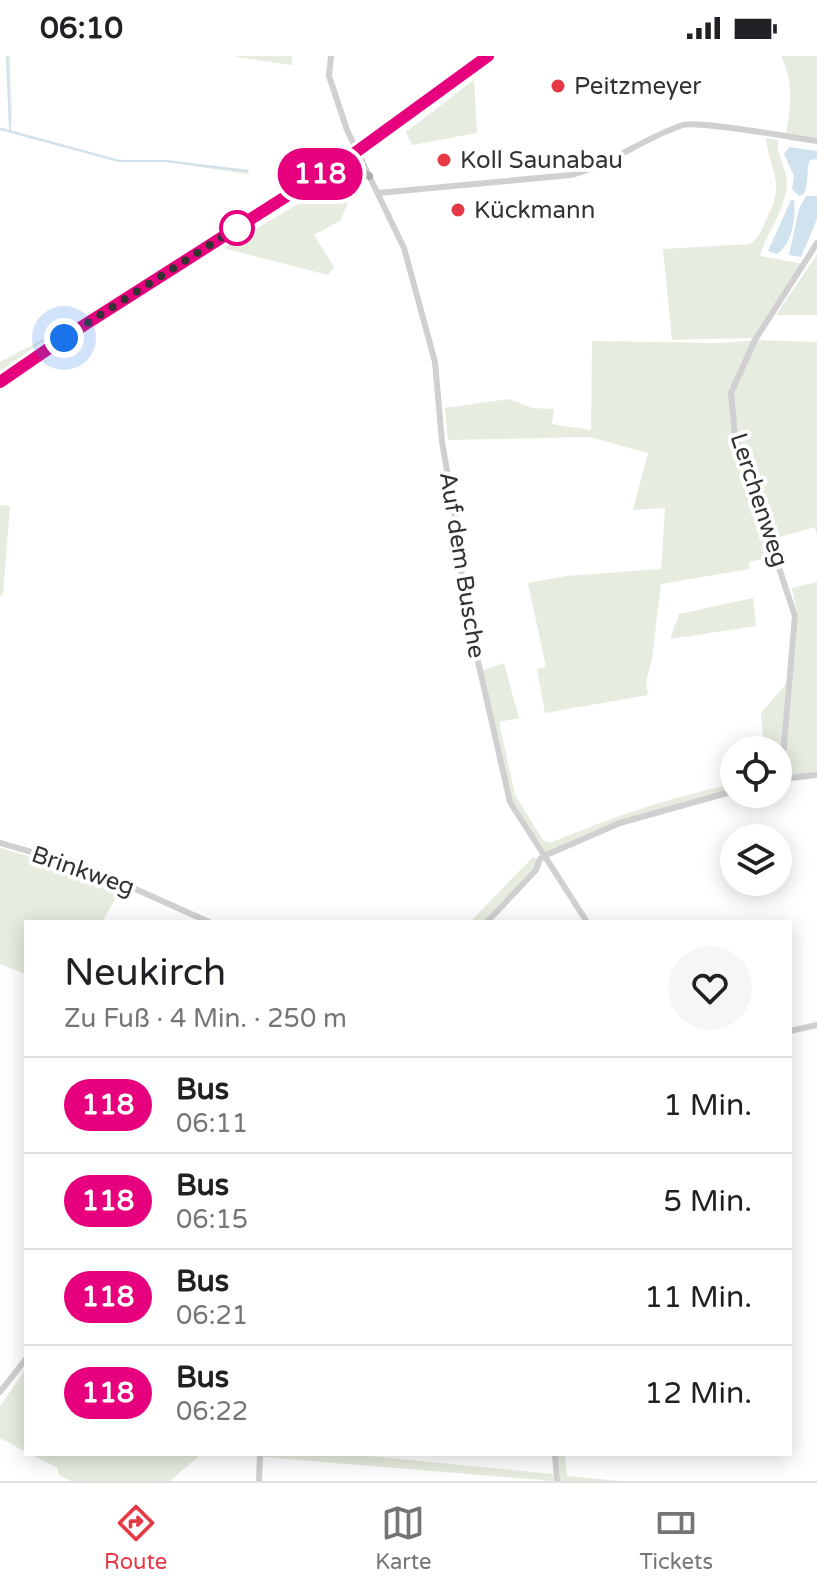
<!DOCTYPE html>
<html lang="de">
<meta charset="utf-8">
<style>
:root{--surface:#fff;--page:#f6f6f6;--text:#202124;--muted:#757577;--line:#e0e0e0;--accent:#e63946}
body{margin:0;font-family:"Varela Round",sans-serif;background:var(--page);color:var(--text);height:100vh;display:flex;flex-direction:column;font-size:30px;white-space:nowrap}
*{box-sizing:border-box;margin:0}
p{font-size:26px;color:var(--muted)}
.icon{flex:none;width:44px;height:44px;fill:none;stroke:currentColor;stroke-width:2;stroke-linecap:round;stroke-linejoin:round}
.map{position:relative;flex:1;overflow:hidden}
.panel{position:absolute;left:24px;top:864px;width:768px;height:536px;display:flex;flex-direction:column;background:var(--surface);border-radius:0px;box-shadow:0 4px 20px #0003}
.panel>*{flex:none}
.badge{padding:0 16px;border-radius:26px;font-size:28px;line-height:52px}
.controls{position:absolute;left:720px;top:680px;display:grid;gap:16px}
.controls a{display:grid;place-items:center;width:72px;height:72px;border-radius:50%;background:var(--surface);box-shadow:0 4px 20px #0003;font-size:40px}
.you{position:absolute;width:40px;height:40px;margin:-20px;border:6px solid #fff;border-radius:50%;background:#1a73e8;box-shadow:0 0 0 12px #1a73e833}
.map>.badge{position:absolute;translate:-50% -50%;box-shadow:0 0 0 4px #fff}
.round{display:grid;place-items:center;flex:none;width:84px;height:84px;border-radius:42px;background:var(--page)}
.head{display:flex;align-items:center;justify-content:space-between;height:136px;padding:0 40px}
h1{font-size:38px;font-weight:600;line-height:60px}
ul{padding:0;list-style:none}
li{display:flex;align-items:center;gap:24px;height:96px;padding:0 40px;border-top:2px solid var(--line)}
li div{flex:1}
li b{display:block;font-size:30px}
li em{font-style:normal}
li .badge{min-width:88px;font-weight:700;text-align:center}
.status{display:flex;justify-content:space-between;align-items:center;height:56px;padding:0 40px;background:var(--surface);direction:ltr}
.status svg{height:22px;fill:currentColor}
.tabs{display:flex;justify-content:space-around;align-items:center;height:112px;border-top:2px solid var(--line);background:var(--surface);font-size:22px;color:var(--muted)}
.tabs a{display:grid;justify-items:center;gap:4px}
.tabs .on{color:var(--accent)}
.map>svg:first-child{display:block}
.green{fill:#e6ecdf}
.water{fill:#cfe2ee}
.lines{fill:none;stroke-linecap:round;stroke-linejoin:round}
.stream{stroke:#cfe2ee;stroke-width:2}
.minor{stroke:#d0d0d0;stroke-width:6}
.major{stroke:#ababab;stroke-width:8}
.line-casing{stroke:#fff;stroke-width:18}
.line{stroke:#e6007e;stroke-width:12}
.walk{stroke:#333;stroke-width:8;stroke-dasharray:0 14.4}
.poi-dot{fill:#e63946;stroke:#fff;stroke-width:3}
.stop-dot{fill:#fff;stroke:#e6007e;stroke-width:4}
.labels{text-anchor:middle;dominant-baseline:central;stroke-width:8;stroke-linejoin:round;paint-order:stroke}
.poi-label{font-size:24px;fill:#333;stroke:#fff;text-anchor:start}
.street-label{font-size:24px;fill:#333;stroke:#fff}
</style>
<div class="status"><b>06:10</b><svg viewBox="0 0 49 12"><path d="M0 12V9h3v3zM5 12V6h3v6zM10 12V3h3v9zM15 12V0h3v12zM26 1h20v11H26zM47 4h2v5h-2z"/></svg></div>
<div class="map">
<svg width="817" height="1425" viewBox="0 0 817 1425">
<rect width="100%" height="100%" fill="#fff"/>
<g class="green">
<polygon points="6,0 10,0 12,67 9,67"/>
<polygon points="237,0 292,0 292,9 237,1"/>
<path d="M781 0H817V83L786 78C791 49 794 27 781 0Z"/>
<polygon points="474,24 477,77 412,89 406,76"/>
<polygon points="0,71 120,104 166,104 250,114 247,118 166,106 119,106 0,74"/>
<path d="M766 82 778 84C776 100 787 112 787 127 786 153 767 175 760 200L803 208 753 282 672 284 663 193 750 188C759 181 763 172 767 162 786 123 770 119 766 82Z"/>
<polygon points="331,129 354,134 340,165 314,179 334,211 328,219 223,192"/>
<polygon points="817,198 817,259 776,259 814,203"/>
<polygon points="47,281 50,285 0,320 0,306"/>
<polygon points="757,284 817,286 817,479 815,471 773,483 758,440 775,501 749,506 749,513 661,528 652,602 646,626 648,639 545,657 537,613 546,611 528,527 566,520 661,513 665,452 633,454 648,397 590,381 448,384 445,352 509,343 532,352 554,353 552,368 591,374 592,285 720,287"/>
<polygon points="0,449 10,450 3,540 0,539"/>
<polygon points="817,526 817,717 788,719 784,716 798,561 792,532"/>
<polygon points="753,542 756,570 670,583 679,558"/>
<path d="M504 607 519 662 499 666 515 739 543 784 550 787C607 763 662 744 723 730L722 714 727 735 678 748 546 797 512 743 481 615Z"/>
<polygon points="786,628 779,722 778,722 778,694 751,694 763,685 761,657"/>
<polygon points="0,792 90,818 122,831 102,866 26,866 26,918 0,908"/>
<polygon points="533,801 538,804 534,812 483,866 470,866"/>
<polygon points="26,1313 26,1396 0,1382 0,1350"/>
<polygon points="31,1398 201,1398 170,1425 71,1425 59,1419 57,1412"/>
<polygon points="262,1398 347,1398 553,1418 553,1425 263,1401"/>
<polygon points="558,1398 565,1398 567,1420 621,1425 560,1425"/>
</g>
<g class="water">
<path d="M789 91 817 95V103L810 104C806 114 809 126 804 138L799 140 792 133 794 120 784 98Z"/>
<polygon points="806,140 817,140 817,163 801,201 789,199 799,153"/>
<path d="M791 144H794C796 161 792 188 777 198L768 195Z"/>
</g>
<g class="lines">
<g class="stream">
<polyline points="7,0 10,75"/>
<polyline points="0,73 119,105 166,105 247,115"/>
</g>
<g class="minor">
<polyline points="331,0 329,20 347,74 404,192 435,306 442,386 458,477 464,544 510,746 587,866"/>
<path d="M378 137 571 119C611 109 643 82 683 69 697 64 795 82 817 85"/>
<polyline points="781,723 795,560 735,380 731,337 755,284 817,187"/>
<polyline points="781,723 817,719"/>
<polyline points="0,787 93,814 209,866"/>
<polyline points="487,866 536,814 540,803 544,800 620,767 734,735"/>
<polyline points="790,975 817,969"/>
<polyline points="0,1336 26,1303"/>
<polyline points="555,1398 557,1425"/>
<polyline points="259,1425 260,1398"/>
</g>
<g class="major">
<polyline points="333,111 355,113 369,120"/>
<polyline points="0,326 356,96 488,0"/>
</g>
</g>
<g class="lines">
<g class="line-casing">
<polyline id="line" points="0,326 64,282 356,96 488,0"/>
</g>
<use href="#line" class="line"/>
<polyline class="walk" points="64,282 244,167 237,172"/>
</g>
<g class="poi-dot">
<circle cx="558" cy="30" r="8"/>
<circle cx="444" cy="104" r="8"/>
<circle cx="458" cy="154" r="8"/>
</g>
<circle class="stop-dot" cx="237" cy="172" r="16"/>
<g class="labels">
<g class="poi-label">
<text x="574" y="30">Peitzmeyer</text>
<text x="460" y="104">Koll Saunabau</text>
<text x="474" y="154">Kückmann</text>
</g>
<g class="street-label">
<text transform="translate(759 444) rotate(72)">Lerchenweg</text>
<text transform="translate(462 509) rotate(81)">Auf dem Busche</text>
<text transform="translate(83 815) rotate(19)">Brinkweg</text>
</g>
</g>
</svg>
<div class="controls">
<a><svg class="icon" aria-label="locate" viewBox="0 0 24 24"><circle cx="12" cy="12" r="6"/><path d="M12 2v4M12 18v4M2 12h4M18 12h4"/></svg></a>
<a><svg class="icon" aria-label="layers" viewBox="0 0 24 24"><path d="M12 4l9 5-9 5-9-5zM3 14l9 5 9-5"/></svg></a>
</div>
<div class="you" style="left:64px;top:282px"></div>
<b class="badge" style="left:320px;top:118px;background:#e6007e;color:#fff">118</b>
<section class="panel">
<div class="head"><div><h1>Neukirch</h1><p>Zu Fuß · 4 Min. · 250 m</p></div><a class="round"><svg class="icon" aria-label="heart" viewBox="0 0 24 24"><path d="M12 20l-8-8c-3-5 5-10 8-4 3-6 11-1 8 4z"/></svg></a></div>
<ul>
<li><span class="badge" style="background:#e6007e;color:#fff">118</span><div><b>Bus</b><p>06:11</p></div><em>1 Min.</em></li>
<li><span class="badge" style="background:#e6007e;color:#fff">118</span><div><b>Bus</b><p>06:15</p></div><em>5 Min.</em></li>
<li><span class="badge" style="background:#e6007e;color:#fff">118</span><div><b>Bus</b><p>06:21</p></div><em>11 Min.</em></li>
<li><span class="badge" style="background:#e6007e;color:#fff">118</span><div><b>Bus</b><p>06:22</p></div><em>12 Min.</em></li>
</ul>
</section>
</div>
<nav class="tabs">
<a class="on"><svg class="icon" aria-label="directions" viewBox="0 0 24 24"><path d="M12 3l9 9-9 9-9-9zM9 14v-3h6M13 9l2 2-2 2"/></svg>Route</a>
<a><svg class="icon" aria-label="map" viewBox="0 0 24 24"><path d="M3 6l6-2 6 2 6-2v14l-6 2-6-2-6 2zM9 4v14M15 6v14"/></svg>Karte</a>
<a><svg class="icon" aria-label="tickets" viewBox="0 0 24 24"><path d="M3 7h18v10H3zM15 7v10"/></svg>Tickets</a>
</nav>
